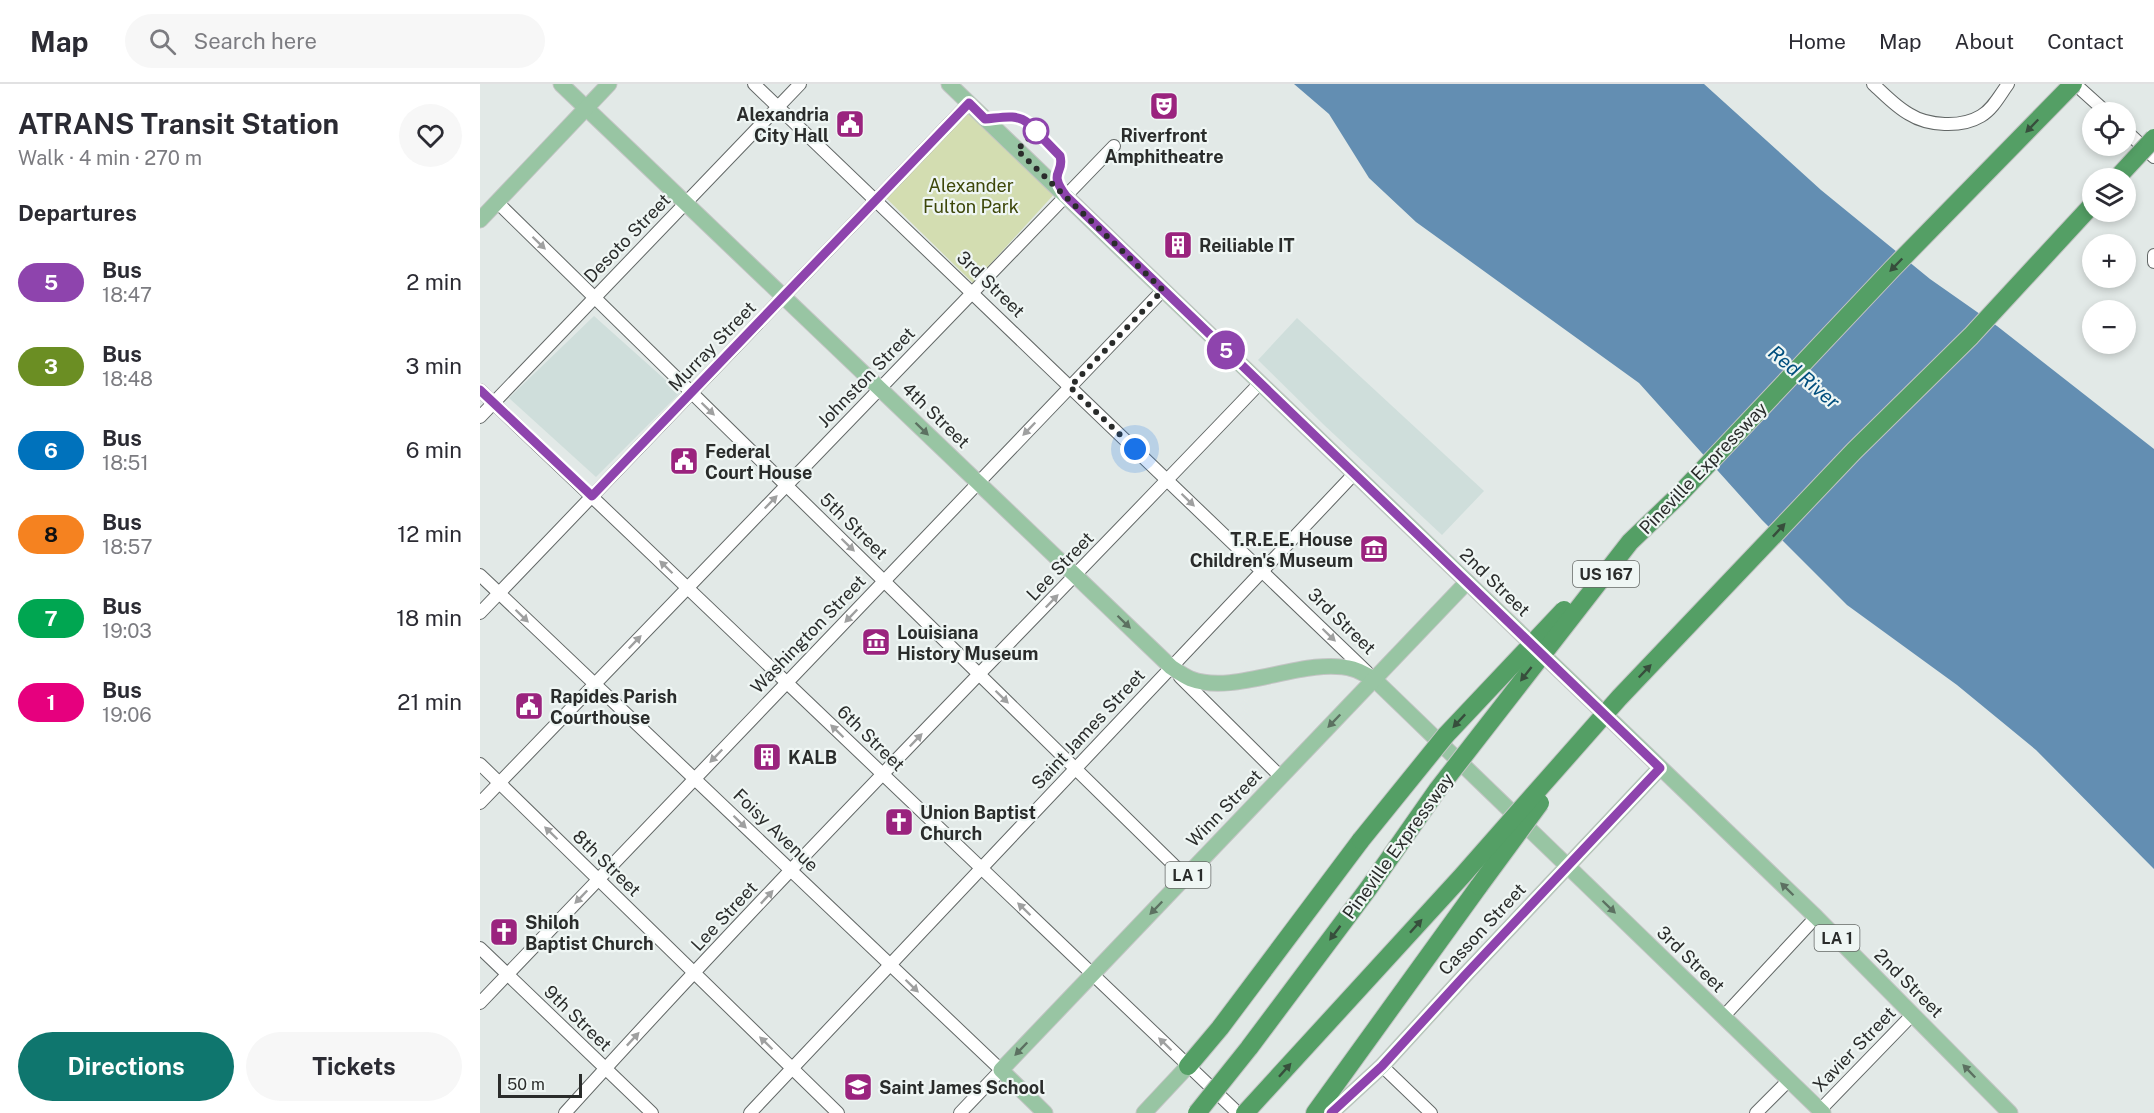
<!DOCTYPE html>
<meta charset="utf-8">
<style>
:root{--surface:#fff;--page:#f7f7f7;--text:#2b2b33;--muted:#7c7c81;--line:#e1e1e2;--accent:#0f766e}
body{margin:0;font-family:"Public Sans",sans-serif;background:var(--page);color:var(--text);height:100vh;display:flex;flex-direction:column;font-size:22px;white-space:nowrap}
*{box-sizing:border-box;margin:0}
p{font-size:20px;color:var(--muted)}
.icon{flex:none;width:33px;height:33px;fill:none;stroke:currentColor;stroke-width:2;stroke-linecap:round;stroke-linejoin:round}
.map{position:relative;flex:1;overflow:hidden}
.panel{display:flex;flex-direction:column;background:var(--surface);width:480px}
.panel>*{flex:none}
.badge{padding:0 12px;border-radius:20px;font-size:21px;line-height:39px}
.buttons{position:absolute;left:1602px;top:18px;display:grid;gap:12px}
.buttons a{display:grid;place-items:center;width:54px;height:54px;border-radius:50%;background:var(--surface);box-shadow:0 3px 9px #0003;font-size:30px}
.scale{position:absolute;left:18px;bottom:15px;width:84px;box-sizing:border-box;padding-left:6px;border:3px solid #2a2c2b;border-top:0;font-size:16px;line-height:21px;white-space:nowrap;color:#2a2c2b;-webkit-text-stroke:4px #eff6f4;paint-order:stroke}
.you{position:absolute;width:30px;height:30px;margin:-15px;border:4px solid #fff;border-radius:50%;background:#1a73e8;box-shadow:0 0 0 9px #1a73e833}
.map>.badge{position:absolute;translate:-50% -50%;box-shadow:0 0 0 3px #fff}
h2{padding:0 18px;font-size:22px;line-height:54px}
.round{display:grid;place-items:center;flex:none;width:63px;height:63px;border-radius:32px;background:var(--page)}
.summary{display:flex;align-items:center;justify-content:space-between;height:102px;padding:0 18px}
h1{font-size:28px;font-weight:700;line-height:45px}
.action{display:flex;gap:12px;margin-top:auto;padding:12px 18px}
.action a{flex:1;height:69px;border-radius:36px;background:var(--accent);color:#fff;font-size:24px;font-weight:700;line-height:69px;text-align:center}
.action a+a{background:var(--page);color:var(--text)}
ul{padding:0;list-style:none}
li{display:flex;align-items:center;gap:18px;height:84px;padding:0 18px}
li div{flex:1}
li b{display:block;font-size:22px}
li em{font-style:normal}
li .badge{min-width:66px;font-weight:700;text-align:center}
header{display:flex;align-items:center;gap:36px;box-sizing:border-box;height:84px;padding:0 30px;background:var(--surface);border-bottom:2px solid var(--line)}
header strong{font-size:28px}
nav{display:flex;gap:33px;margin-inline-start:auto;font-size:21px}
.search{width:420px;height:54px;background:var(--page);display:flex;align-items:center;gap:15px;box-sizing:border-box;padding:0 21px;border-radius:33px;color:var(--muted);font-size:22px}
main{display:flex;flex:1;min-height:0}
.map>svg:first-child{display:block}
.built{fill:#cfdedb}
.green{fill:#d3ddb1}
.water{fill:#638eb2}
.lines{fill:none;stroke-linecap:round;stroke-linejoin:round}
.minor-casing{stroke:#626766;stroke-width:14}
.major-casing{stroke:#c3c4c4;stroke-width:17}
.highway-casing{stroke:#c3c4c4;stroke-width:20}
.minor{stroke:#fff;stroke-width:12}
.major{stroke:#98c5a3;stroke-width:15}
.highway{stroke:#549f65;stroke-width:18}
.highway-bridge-casing{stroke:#c3c4c4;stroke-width:20;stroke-linecap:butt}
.highway-bridge{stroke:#549f65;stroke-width:18}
.oneway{fill:#374e3c}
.oneway2{fill:#9fa0a0}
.oneway3{fill:#5c7161}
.line-casing{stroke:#fff;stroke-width:14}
.line{stroke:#8e44ad;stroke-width:9}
.walk{stroke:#2a2c2b;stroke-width:6;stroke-dasharray:0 10.8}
.stop-dot{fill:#fff;stroke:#8e44ad;stroke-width:3}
.labels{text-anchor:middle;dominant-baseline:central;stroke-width:4.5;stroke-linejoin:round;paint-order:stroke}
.shield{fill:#eff6f4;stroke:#656967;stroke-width:1.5}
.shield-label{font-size:16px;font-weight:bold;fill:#2a2c2b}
.poi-label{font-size:18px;font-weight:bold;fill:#2a2c2b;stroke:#eff6f4;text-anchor:start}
.park-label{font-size:18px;fill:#3d4709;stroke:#eff6f4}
.street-label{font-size:18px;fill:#2a2c2b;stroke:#eff6f4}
.water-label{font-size:20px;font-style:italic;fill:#014f7e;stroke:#eff6f4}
</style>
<header>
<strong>Map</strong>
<div class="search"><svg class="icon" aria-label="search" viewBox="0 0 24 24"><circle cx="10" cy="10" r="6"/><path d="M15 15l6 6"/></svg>Search here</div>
<nav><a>Home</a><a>Map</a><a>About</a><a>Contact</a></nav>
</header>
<main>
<section class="panel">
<div class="summary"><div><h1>ATRANS Transit Station</h1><p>Walk · 4 min · 270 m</p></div><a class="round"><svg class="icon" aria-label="heart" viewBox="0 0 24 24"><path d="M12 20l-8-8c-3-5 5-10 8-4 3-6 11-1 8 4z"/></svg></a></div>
<h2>Departures</h2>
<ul>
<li><span class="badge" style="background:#8e44ad;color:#fff">5</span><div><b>Bus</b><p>18:47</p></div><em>2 min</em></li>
<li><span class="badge" style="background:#6b8e23;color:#fff">3</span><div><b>Bus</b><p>18:48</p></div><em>3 min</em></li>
<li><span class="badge" style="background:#0072bc;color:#fff">6</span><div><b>Bus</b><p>18:51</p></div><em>6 min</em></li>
<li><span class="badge" style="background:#f58220;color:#111">8</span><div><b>Bus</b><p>18:57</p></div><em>12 min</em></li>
<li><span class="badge" style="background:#00a651;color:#fff">7</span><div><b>Bus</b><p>19:03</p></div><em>18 min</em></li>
<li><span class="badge" style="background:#e6007e;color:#fff">1</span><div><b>Bus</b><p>19:06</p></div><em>21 min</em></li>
</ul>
<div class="action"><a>Directions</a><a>Tickets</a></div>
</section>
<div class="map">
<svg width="1674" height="1029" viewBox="0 0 1674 1029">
<rect width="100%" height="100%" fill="#e2e9e7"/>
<g class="built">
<polygon points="114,232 200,309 116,393 29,314"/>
<polygon points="817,234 1004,407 962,451 843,340 778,276"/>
</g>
<polygon class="green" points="489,21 577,107 493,199 404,112"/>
<polygon class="water" points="814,0 1224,0 1341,106 1450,195 1517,242 1674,365 1674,785 1556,666 1477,601 1367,521 1282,436 1159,299 936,138 889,94 849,30"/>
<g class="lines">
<g class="minor-casing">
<g id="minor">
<polyline points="274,0 887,588"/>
<path d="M1393 0C1404 10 1416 23 1429 30 1448 42 1481 44 1501 32 1513 25 1520 11 1528 0"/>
<polyline points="1595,0 1626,28"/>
<polyline points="1646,47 1674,73"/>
<polyline points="17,118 706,793"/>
<polyline points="1674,171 1674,178"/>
<polyline points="0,306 758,1029"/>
<polyline points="0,333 320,0"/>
<polyline points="0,491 521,986 480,1029"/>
<polyline points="0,529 489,19"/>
<polyline points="700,593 801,693"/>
<polyline points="0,680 358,1029"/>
<polyline points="0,719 634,62"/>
<polyline points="0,864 172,1029"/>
<polyline points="0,919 683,206"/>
<polyline points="1243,933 1336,833"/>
<polyline points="902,982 951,1029"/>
<polyline points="1340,1026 1433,930"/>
<path d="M85 1029C310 780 548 542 780 299"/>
<polyline points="270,1029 874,390"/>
<polyline points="1276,1029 1308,997"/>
</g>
</g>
<g class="major-casing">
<g id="major">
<path d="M81 0 691 583C697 587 704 592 711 595 756 612 825 572 873 585 880 587 888 592 894 595L1343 1029"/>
<polyline points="469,0 1336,833 1530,1029"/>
<polyline points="0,136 129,0"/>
<polyline points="565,1029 521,986 987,498"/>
<polyline points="664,1029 708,982"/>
<polyline points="851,1029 902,982 986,890 1180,684"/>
</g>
</g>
<g class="highway-casing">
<g id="highway">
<polyline points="708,982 740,944 881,756"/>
<polyline points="835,1029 999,802"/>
</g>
</g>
<use href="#minor" class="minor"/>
<use href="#major" class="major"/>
<use href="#highway" class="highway"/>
<g class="highway-bridge-casing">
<g id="highway-bridge">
<polyline points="1637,94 1674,54"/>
<polyline points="881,756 966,651 1084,526"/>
<polyline points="999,802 1060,719"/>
<polyline points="717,1029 769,964 888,805 958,705 1150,458 1198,412 1412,185 1593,0"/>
<polyline points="765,1029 982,792 1139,614 1374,367 1491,252 1612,121"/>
</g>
</g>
<use href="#highway-bridge" class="highway-bridge"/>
</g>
<defs><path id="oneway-solid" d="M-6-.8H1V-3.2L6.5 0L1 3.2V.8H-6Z" transform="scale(1.5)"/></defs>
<g class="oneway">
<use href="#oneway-solid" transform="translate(1552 42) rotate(134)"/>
<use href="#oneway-solid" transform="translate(1416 181) rotate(134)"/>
<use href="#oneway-solid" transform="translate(1299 446) rotate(-47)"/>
<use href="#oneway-solid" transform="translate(1165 587) rotate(-46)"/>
<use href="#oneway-solid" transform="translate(1046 590) rotate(128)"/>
<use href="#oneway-solid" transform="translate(979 637) rotate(133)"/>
<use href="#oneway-solid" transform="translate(936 842) rotate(-48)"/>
<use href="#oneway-solid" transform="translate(855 849) rotate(127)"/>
<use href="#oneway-solid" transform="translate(805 986) rotate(-48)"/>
</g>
<g class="oneway2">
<use href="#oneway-solid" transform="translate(59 159) rotate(44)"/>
<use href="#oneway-solid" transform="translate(228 325) rotate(44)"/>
<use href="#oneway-solid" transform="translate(549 345) rotate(134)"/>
<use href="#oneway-solid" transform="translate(708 416) rotate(44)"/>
<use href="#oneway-solid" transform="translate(291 418) rotate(-46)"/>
<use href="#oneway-solid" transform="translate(368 461) rotate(44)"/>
<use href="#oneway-solid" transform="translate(186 483) rotate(-136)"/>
<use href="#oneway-solid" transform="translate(572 517) rotate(-46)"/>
<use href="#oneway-solid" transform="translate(42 532) rotate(44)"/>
<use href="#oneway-solid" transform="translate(371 532) rotate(134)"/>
<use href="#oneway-solid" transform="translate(849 551) rotate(44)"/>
<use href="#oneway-solid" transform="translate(155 558) rotate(-46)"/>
<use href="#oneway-solid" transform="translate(522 613) rotate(44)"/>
<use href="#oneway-solid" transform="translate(357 647) rotate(-136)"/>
<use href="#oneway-solid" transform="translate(436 656) rotate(-46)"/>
<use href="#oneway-solid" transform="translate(236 672) rotate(134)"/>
<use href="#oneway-solid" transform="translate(260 738) rotate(44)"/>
<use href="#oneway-solid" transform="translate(71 749) rotate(-136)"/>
<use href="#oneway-solid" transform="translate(101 813) rotate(134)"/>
<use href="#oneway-solid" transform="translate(287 813) rotate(-47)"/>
<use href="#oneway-solid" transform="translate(544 825) rotate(-136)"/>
<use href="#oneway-solid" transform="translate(432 902) rotate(44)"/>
<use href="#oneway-solid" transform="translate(153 955) rotate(-47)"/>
<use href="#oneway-solid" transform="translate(286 959) rotate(-136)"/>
<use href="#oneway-solid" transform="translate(685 960) rotate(-136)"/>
</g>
<g class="oneway3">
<use href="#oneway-solid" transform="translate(442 345) rotate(44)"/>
<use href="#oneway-solid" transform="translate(644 538) rotate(44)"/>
<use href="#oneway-solid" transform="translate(854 637) rotate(134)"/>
<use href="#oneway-solid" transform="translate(1307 805) rotate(-136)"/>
<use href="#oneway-solid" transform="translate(1129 823) rotate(44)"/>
<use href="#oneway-solid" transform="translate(676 824) rotate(134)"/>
<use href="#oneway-solid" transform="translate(541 965) rotate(134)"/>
<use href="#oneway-solid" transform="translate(1489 987) rotate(-134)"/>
</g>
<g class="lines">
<g class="line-casing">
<path id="line" d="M0 306 112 412 489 19 505 35C520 34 536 29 548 39L580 72C585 91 567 86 586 112L1180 684 986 890 902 982 851 1029"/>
</g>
<use href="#line" class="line"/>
<polyline class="walk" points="556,47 537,66 683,206 590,303 655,365"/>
</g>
<defs>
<g id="theatre-square" transform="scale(1.5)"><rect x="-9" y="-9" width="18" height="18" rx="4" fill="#9a237e" stroke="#eff6f4"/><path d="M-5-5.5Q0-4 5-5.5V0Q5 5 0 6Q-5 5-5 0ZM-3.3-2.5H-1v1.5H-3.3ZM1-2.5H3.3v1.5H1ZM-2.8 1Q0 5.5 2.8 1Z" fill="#fff"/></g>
<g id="civic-square" transform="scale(1.5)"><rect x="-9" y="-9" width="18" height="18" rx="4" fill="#9a237e" stroke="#eff6f4"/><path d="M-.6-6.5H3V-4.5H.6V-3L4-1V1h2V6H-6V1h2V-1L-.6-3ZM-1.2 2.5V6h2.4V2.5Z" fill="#fff"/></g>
<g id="building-square" transform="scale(1.5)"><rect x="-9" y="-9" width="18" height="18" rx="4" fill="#9a237e" stroke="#eff6f4"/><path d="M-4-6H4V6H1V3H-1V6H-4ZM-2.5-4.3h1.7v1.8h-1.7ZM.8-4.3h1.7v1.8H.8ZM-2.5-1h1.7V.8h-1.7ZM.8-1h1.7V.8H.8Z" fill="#fff"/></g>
<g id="museum-square" transform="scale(1.5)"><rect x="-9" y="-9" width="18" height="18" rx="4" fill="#9a237e" stroke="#eff6f4"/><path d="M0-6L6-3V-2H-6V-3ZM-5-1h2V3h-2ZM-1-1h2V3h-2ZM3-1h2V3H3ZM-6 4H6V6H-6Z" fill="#fff"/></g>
<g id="church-square" transform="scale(1.5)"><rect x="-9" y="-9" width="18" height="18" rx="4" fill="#9a237e" stroke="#eff6f4"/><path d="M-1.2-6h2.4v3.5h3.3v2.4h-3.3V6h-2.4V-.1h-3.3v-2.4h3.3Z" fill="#fff"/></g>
<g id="school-square" transform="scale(1.5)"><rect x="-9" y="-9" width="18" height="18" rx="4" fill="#9a237e" stroke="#eff6f4"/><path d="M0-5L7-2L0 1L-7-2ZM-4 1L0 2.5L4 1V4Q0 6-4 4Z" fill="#fff"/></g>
</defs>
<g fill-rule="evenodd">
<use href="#theatre-square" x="684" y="22"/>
<use href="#civic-square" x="370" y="40"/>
<use href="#building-square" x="698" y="161"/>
<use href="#civic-square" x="204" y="377"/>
<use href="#museum-square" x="894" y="465"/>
<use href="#museum-square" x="396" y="558"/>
<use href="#civic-square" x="49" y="622"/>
<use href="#building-square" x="287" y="673"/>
<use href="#church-square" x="419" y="738"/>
<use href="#church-square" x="24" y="848"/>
<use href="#school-square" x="378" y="1003"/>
</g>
<circle class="stop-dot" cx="556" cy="47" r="12"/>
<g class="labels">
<g class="shield">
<rect x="1093" y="477" width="66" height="26" rx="4.5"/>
<rect x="685.5" y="778" width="45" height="26" rx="4.5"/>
<rect x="1334.5" y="841" width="45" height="26" rx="4.5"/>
</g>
<g class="shield-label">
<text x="1126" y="490">US 167</text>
<text x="708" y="791">LA 1</text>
<text x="1357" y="854">LA 1</text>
</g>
<g class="poi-label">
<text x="349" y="30" text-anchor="end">Alexandria<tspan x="349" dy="21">City Hall</tspan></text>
<text x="684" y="51" text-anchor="middle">Riverfront<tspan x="684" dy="21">Amphitheatre</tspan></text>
<text x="719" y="161">Reiliable IT</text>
<text x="225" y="367">Federal<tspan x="225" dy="21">Court House</tspan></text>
<text x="873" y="455" text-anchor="end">T.R.E.E. House<tspan x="873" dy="21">Children's Museum</tspan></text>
<text x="417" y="548">Louisiana<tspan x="417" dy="21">History Museum</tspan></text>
<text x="70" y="612">Rapides Parish<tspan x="70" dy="21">Courthouse</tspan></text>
<text x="308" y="673">KALB</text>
<text x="440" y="728">Union Baptist<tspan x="440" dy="21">Church</tspan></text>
<text x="45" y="838">Shiloh<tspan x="45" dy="21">Baptist Church</tspan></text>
<text x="399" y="1003">Saint James School</text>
</g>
<g class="park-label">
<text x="491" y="101">Alexander<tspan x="491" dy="21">Fulton Park</tspan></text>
</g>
<g class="street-label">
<text transform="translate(147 154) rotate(-46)">Desoto Street</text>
<text transform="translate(511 200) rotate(44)">3rd Street</text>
<text transform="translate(232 262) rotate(-46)">Murray Street</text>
<text transform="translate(386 293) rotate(-46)">Johnston Street</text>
<text transform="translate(456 331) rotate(44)">4th Street</text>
<text transform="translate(1223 384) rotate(-46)">Pineville Expressway</text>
<text transform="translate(374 442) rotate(44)">5th Street</text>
<text transform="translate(580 482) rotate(-46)">Lee Street</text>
<text transform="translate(1015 498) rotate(44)">2nd Street</text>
<text transform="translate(862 537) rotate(44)">3rd Street</text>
<text transform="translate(328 550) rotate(-46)">Washington Street</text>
<text transform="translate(608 645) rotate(-47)">Saint James Street</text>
<text transform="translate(391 654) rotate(44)">6th Street</text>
<text transform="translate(744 724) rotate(-46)">Winn Street</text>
<text transform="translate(296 746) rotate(44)">Foisy Avenue</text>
<text transform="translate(918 762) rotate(-54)">Pineville Expressway</text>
<text transform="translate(127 779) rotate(44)">8th Street</text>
<text transform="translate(244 832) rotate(-47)">Lee Street</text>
<text transform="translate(1002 845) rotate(-47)">Casson Street</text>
<text transform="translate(1211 875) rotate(44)">3rd Street</text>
<text transform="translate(1429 899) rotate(45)">2nd Street</text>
<text transform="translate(98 934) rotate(44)">9th Street</text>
<text transform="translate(1374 965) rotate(-46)">Xavier Street</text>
</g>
<g class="water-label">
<text transform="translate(1324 293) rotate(40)">Red River</text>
</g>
</g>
</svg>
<div class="buttons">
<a><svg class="icon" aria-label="locate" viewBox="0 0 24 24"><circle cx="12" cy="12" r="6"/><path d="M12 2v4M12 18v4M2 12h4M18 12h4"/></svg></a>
<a><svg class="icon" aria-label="layers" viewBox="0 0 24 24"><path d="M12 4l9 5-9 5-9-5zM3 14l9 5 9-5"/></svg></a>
<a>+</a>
<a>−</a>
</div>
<div class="scale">50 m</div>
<div class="you" style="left:655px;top:365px"></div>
<b class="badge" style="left:746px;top:266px;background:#8e44ad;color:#fff">5</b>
</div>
</main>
